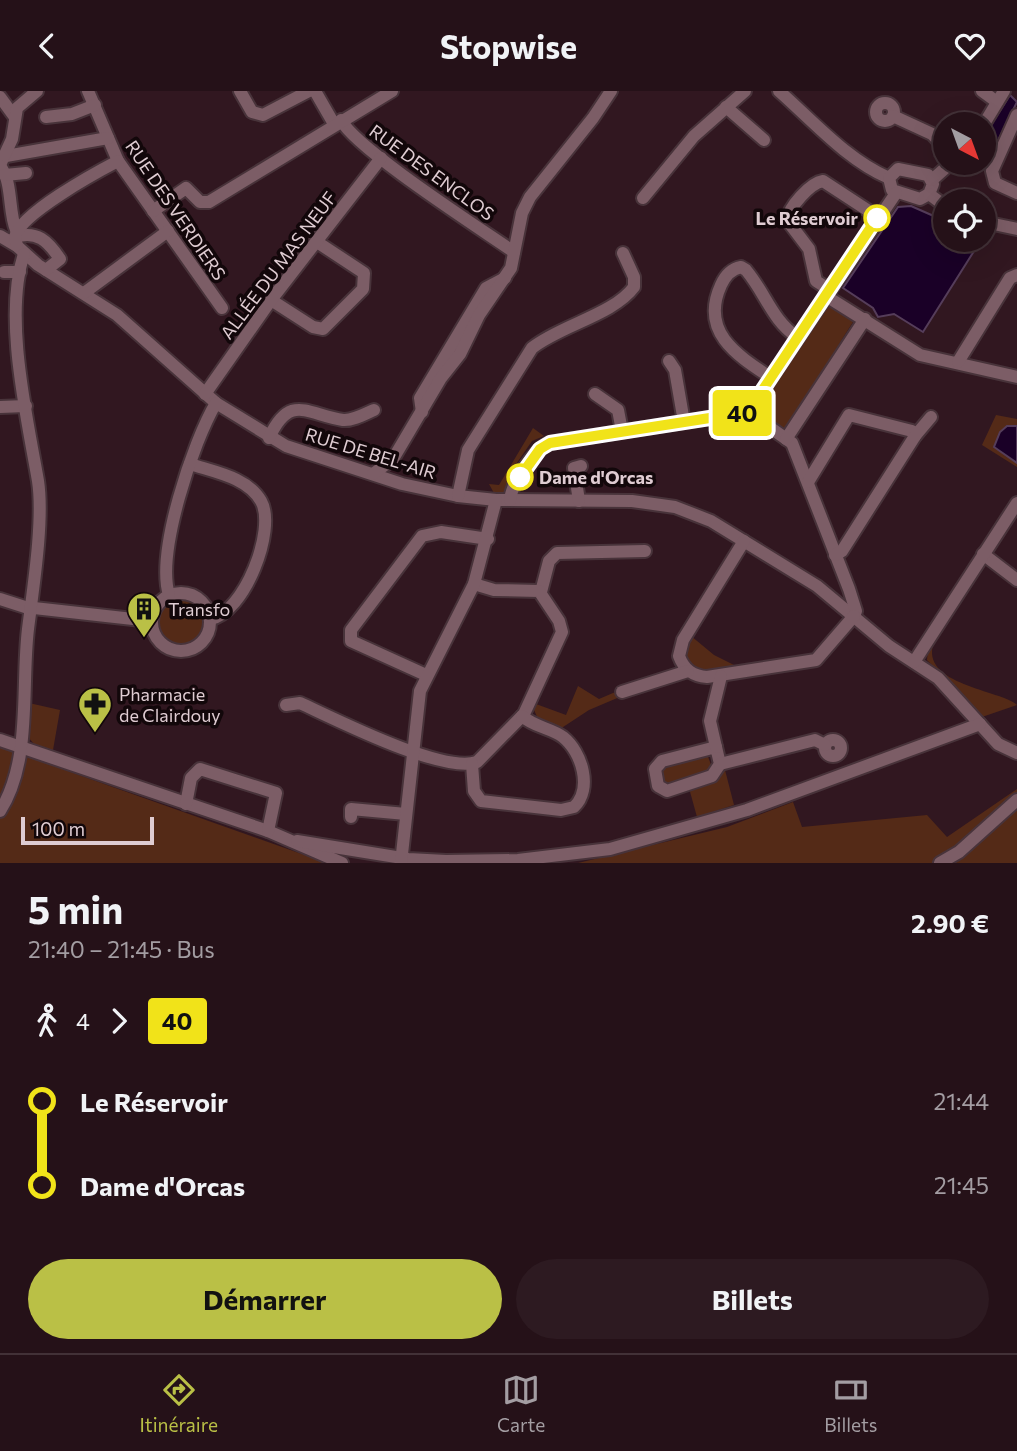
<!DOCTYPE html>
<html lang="fr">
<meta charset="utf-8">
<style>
:root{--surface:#251118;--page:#2d1a21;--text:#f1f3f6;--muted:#a39da2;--line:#423137;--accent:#bac046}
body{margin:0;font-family:Commissioner,sans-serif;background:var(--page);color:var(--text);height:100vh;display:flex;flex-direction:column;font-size:26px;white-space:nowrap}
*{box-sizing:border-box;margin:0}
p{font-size:23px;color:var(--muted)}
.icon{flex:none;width:38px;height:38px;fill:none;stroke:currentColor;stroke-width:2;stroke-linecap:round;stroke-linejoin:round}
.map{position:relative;height:772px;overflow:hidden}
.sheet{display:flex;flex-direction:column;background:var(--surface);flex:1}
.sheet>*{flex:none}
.badge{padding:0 14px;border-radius:5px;font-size:24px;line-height:46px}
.needle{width:46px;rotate:139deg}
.controls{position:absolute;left:933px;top:21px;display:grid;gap:14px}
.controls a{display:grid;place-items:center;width:63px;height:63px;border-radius:50%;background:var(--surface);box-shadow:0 7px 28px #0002,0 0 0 2px var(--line);font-size:35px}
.scale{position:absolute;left:21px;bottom:18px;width:133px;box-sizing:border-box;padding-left:7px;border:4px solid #dfccd2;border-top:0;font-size:19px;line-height:24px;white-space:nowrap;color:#dfccd2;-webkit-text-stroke:5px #12070a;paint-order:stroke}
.map>.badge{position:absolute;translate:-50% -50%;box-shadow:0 0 0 4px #fff}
.legs{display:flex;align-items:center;gap:10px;height:77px;padding:0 28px;font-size:23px}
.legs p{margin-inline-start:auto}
.summary{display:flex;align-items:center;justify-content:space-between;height:119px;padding:0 28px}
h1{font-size:38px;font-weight:700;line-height:52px}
.primary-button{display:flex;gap:14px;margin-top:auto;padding:14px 28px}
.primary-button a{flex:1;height:80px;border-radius:42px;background:var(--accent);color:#111;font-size:28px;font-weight:700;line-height:80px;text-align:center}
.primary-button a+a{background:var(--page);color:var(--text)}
ul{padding:0 28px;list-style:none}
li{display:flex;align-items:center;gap:24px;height:84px;font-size:26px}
li i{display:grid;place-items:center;width:10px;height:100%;margin:0 9px;background:currentColor}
li i::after{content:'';width:18px;height:18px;margin:-9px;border:5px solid;border-radius:50%;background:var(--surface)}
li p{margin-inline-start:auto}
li:first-child i{background:linear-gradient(#0000 50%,currentColor 0)}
li:last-child i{background:linear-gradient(currentColor 50%,#0000 0)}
header{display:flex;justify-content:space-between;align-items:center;height:91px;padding:0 28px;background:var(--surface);font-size:32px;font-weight:700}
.dock{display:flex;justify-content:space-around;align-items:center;height:98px;border-top:2px solid var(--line);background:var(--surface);font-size:19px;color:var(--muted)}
.dock a{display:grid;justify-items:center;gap:4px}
.dock .selected{color:var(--accent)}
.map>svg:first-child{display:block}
.green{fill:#542a17}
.water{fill:#1a0027;stroke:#553d5a;stroke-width:2}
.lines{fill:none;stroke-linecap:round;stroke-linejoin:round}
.minor-casing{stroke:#48333a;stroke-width:16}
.minor{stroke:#7c5d66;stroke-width:12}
.line-1-casing{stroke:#fff;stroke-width:16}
.line-1{stroke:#f1e319;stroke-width:10}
.stop-1-dot{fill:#fff;stroke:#f1e319;stroke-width:3.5}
.labels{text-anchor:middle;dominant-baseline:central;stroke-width:7;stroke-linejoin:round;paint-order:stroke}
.street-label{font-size:18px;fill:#dfccd2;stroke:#12070a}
.stop-label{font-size:18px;font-weight:bold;fill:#dfccd2;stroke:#12070a;text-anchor:end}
.poi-label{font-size:18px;fill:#dfccd2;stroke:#12070a;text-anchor:start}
</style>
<header><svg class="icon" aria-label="back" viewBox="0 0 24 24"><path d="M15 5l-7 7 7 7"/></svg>Stopwise<svg class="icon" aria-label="heart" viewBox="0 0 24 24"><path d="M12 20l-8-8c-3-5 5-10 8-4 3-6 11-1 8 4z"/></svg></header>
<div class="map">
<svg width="1017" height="772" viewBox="0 0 1017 772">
<rect width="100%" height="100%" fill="#311720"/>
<g class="green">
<path d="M827 213 851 226 853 231C830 266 811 304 787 338L781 340 756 325 757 314Z"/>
<polygon points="996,324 1017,328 1017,376 982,354"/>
<polygon points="533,337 544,345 532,350 506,388 512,392 505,401 495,404 489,393 499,394"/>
<path d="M180 507 198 514 205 534C199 554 177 563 161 546L156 529 164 513Z"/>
<polygon points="691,545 714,564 738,576 697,579 686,566"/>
<path d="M934 551C918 594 1002 599 1017 614L982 626 927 569 928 558Z"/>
<polygon points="578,595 599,608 620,599 622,605 589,619 560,638 539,630 534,619 536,613 566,624"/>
<polygon points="29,612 60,619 53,659 34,653 28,646"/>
<polygon points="0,656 327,772 0,772"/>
<polygon points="707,663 713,679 669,695 662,692 661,679 665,674"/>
<polygon points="725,679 734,714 697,726 689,697"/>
<polygon points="1017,698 1017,772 578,772 727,736 793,711 802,736 927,724 947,746"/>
</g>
<g class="water">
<polygon points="1010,4 1017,11 995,56 984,55 984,45"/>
<polygon points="911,115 945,130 945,149 981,149 923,241 894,223 878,226 873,217 843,197 898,116"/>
<polygon points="1007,335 1017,335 1017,372 994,356 1000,341"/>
</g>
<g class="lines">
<g class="minor-casing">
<g id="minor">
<polyline points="88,0 118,70 222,217"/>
<polyline points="240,0 252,21 263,24 309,0"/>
<polyline points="315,0 334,33"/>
<path d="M779 0C813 30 847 69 889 87"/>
<polyline points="982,0 997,11"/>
<polyline points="0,6 14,25"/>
<circle cx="885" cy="21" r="9"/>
<polyline points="726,16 764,49"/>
<polyline points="1017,24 992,80 995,92 1017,102"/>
<polyline points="893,25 932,43 945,57"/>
<polyline points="46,26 72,23 95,14"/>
<path d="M341 29C356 58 481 138 514 161"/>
<polyline points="984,33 1004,0"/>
<polyline points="6,65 108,47"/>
<polyline points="0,74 12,48 17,17 37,0"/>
<path d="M0 75C13 91 8 120 16 139"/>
<polygon points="898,78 928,84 933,93 929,103 920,108 892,99 889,87"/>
<polyline points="5,84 26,82"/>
<polyline points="932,89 951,72"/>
<polyline points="929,103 945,115"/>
<polyline points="643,107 694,45 745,0"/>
<polyline points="153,120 186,97 200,111 209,111 392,0"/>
<polyline points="984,131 1017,138"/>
<polyline points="0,145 17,155 38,174 117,224 216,312 286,355 402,393 458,405 496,409 632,410 675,416 711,430 817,495 889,555 938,587 998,653 1017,662"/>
<path d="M15 146C37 139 48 150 60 168L46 179"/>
<path d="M17 155 15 146C20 123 95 82 118 70"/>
<polyline points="4,181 20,181"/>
<path d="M830 199 816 190 809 158 787 129C789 116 810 92 823 90L878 126"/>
<polyline points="84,202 168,140"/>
<polyline points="826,205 920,264 1017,286"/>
<polyline points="271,209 313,236 323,238 363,198 364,182 317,151"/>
<polyline points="669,270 675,279 684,331"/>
<polyline points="958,271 1010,187 1017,184"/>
<path d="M770 286C735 263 700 240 721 194 725 185 731 178 741 176L746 179C766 203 772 229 797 246"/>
<polyline points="205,303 271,209 381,67"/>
<polyline points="595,303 618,319 622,340"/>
<polyline points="0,316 26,315"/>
<polyline points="422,321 420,307 486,197 505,187"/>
<polyline points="748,321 896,102"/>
<polyline points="748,321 792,352 849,498 856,520 854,525"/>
<path d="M269 347C290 302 306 323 343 329 352 330 365 323 374 319"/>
<polyline points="786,348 865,228"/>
<path d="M190 373C214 381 247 386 261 410 277 438 244 523 210 528"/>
<polyline points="373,383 393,368 441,287 460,263 479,224 511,177 522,122 530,106 593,27 611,0"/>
<polyline points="808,391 849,324 912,340 915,345"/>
<path d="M458 405 468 359 532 257C561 234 613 224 634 196V186L623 162"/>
<path d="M510 409C512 391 533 360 549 352L748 321"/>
<polyline points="579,410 574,377 581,375"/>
<path d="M744 450 683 549 679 565C684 579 693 585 707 586L816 569 854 525"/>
<polyline points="983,463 1017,489"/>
<polyline points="835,464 842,460 915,345 931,326"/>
<polyline points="541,501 549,470 557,462 645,460"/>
<circle cx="181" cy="531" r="29"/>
<path d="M169 504C156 461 193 351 216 312"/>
<polyline points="0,508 25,516 151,530"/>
<polyline points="914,571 1017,412"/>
<polyline points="426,584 351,550 351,539 422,445 441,441 488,448"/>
<polyline points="622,601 688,580"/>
<path d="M286 614 300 612C335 628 443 683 477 671L524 623 562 541 559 530 539 500 494 499 474 493"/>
<circle cx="833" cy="657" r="8"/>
<polyline points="0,649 268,740 342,772"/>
<polygon points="716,656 720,673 712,685 667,700 658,695 655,678 662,670"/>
<polyline points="716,656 710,630 721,585"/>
<path d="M472 673 474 700 481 710 561 719 574 716C593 698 582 661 563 646 551 637 534 636 522 625"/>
<polyline points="720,673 815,649 825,654"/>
<polyline points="186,713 191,687 200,678 276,702 268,740"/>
<path d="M0 720C32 670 21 596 28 538 33 498 44 429 38 390 27 326 3 225 24 163"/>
<polyline points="351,726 351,718 406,723"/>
<polyline points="297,750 408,768 446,770 518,769 610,758 747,719 980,633"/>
<polyline points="401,772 420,600 474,493 496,409"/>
<polyline points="940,772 959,761 1017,709"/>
</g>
</g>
<use href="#minor" class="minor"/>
</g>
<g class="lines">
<g class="line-1-casing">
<polyline id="line-1" points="520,386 540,358 550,352 748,321 877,127"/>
</g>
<use href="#line-1" class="line-1"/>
</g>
<defs>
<g id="building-pin" transform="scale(1.75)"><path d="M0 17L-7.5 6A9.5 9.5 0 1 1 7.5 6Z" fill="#bac046" stroke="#12070a"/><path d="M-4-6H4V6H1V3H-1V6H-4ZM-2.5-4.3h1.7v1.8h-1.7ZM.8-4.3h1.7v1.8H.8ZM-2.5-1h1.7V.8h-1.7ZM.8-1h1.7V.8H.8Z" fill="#111"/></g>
<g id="pharmacy-pin" transform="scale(1.75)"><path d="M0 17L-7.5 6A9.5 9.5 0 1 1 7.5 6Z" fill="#bac046" stroke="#12070a"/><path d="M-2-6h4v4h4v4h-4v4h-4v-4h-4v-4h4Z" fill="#111"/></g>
</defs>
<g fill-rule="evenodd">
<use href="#building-pin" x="144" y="518"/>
<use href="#pharmacy-pin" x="95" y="613"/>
</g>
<g class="stop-1-dot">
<circle cx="877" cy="127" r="12"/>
<circle cx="520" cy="386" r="12"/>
</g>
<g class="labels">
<g class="street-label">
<text transform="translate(432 81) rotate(36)">RUE DES ENCLOS</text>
<text transform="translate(176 119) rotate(56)">RUE DES VERDIERS</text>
<text transform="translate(278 174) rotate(-53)">ALLÉE DU MAS NEUF</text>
<text transform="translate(371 362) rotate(17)">RUE DE BEL-AIR</text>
</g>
<g class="stop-label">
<text x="858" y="127">Le Réservoir</text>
<text x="539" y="386" text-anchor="start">Dame d'Orcas</text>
</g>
<g class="poi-label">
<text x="168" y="518">Transfo</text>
<text x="119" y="603">Pharmacie<tspan x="119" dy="21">de Clairdouy</tspan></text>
</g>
</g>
</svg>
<div class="controls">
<a><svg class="needle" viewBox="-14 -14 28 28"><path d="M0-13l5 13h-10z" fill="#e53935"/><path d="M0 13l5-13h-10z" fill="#a39da2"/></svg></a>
<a><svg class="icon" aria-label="locate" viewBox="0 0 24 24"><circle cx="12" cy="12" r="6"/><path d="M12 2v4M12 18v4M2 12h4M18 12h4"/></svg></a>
</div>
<div class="scale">100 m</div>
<b class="badge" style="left:742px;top:322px;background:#f1e319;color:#111">40</b>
</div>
<section class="sheet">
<div class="summary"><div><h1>5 min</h1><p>21:40 – 21:45 · Bus</p></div><b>2.90 €</b></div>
<div class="legs"><svg class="icon" aria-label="walk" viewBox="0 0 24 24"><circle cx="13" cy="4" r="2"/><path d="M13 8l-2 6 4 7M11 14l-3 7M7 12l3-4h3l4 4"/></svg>4<svg class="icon" aria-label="forward" viewBox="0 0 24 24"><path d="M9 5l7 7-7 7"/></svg><b class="badge" style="background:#f1e319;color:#111">40</b></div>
<ul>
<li><i style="color:#f1e319"></i><b>Le Réservoir</b><p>21:44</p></li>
<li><i style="color:#f1e319"></i><b>Dame d'Orcas</b><p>21:45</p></li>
</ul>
<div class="primary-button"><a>Démarrer</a><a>Billets</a></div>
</section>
<nav class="dock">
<a class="selected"><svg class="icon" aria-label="directions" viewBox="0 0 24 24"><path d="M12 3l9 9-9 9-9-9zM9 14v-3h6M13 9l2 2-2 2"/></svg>Itinéraire</a>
<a><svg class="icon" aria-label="map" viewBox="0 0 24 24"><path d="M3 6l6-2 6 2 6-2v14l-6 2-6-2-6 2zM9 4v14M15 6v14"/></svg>Carte</a>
<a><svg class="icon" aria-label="tickets" viewBox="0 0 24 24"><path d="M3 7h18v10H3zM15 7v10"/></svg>Billets</a>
</nav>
